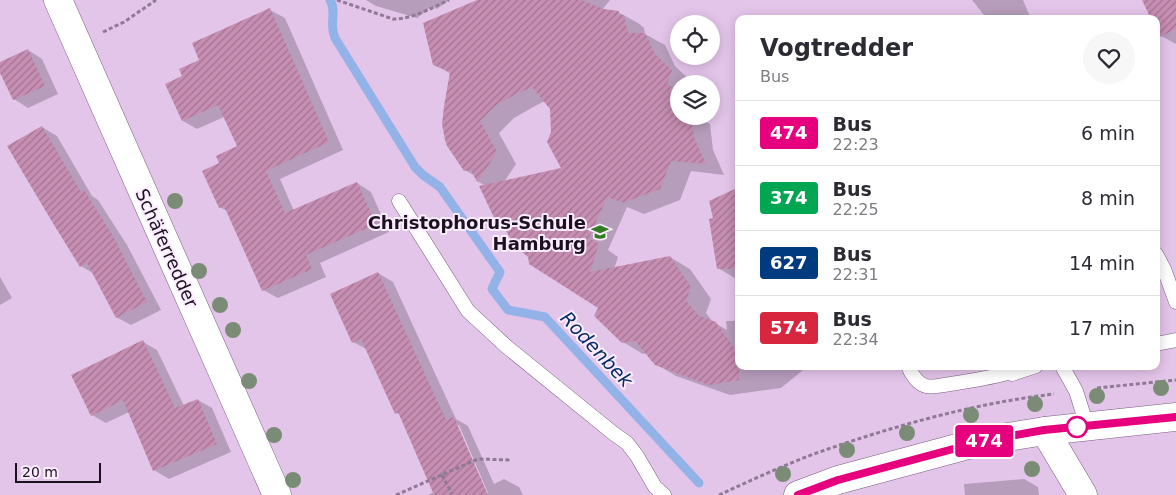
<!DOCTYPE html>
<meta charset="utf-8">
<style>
:root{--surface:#fff;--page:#f7f7f7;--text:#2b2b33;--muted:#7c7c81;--line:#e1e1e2}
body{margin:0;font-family:"DejaVu Sans",sans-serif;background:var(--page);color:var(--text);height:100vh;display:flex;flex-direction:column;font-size:19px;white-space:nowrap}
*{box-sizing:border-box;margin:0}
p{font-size:16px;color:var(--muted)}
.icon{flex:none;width:28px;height:28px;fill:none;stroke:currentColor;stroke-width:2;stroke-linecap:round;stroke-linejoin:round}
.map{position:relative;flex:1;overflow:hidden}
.details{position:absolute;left:735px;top:15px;width:425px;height:355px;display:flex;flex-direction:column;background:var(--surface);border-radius:10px;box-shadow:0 2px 12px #0003}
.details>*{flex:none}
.badge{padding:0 10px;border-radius:4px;font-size:18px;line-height:32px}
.fabs{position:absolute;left:670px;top:15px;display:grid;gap:10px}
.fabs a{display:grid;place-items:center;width:50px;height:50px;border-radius:50%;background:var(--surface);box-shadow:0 2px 12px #0003;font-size:25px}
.scale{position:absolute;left:15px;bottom:12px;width:86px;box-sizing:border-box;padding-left:5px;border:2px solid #1c121f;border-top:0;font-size:14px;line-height:18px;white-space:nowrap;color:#1c121f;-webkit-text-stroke:4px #fcecff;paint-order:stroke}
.map>.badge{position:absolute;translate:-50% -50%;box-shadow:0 0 0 2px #fff}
.round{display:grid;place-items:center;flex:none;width:52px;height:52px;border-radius:26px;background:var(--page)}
.headline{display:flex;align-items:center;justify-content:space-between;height:85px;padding:0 25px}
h1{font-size:24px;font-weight:800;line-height:38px}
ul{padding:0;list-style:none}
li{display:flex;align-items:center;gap:15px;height:65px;padding:0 25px;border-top:1px solid var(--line)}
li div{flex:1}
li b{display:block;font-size:19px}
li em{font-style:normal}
li .badge{min-width:55px;font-weight:700;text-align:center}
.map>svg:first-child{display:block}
.shadow{fill:#0003;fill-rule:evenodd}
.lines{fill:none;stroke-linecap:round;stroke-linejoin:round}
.stream{stroke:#93b3e8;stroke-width:9}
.building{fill:url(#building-hatch)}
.lane-casing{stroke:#795d7e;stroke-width:15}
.street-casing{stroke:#795d7e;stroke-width:29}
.primary-casing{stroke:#795d7e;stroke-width:29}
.path{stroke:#8f7994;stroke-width:3;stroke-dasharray:4 2.5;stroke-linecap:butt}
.lane{stroke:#fff;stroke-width:14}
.street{stroke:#fff;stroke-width:28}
.primary{stroke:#fff;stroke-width:28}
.tree{fill:#7a8b76}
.line-casing{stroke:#fff;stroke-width:11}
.line{stroke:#e6007e;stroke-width:8}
.stop-dot{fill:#fff;stroke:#e6007e;stroke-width:2.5}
.labels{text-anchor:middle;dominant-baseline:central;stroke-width:4;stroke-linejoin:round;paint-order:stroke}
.poi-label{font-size:18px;font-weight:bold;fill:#1c121f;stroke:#fcecff;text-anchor:end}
.street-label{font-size:18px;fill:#1c121f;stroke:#fcecff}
.water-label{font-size:19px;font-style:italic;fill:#062a67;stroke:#fcecff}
</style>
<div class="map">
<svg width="1176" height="495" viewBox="0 0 1176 495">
<defs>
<pattern id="building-hatch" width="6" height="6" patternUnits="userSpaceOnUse" patternTransform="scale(1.25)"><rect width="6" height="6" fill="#c78eb3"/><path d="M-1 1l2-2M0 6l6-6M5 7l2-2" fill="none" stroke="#a17391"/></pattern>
</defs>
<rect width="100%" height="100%" fill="#e4c5ea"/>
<g class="shadow">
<polygon points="366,0 449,0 437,9 432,6 417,18 376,6"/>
<path d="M480 0H610L602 10 618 12 638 23 644 28 645 34 665 45 675 66 692 82 691 84H679V116H699L698 118 710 124 713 150 724 175 691 171 680 200 644 214 627 207 608 250 618 257 614 269 670 257 690 269 711 299 706 313 713 322 727 330 726 321H734L739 317V366H808L781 388 730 395 676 376 656 364 647 353 643 354 623 342 599 307 529 256 508 232 500 227 486 186 477 181 475 176 465 170 451 74 434 64ZM545 101 551 109 552 133 563 169 504 182 516 164 499 133 514 118 535 106Z"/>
<polygon points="972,0 1023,0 1031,19 987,19"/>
<polygon points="1143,0 1176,0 1176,44 1161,36 1156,19"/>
<polygon points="270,10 285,18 343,150 280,179 294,211 357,183 371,192 389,232 320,263 326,277 278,298 263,290 228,212 220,207 221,164 238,147 224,117 197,129 183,121 183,77 201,61"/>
<polygon points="28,50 42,59 58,94 28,108 14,99 0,70 0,63"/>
<polygon points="42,127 57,136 92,196 98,200 127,245 161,310 131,325 116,317 94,274 81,266"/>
<polygon points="739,188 739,280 738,280 718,268 714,219"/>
<path d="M378 273 393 282 456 419 468 426 494 484 504 479 519 487 523 495H428L434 492 401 415 396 413 368 350 353 342ZM456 425H459L488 493 486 494Z"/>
<polygon points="0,277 12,298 0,305"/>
<polygon points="143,342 157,350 184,406 198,400 212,408 231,452 169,479 154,470 129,412 106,423 92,415"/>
<polygon points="1024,479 1038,487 1039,495 965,495 964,484"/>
</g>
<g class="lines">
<path class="stream" d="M330 0C336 10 331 19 333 30 333 32 334 35 335 38L415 167 423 175 440 187 500 272 492 289 508 310 545 317 699 483"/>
</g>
<g class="building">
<polygon points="477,0 581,0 604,9 619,11 618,15 624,15 628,33 645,33 655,54 672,70 667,85 679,90 679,116 691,116 694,137 706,164 671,161 660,189 641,196 624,203 607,197 589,238 599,244 590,272 670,256 691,287 686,301 699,316 716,322 739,355 739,380 709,385 655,365 635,341 622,343 594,316 598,308 529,264 528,257 514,245 505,229 499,228 479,186 561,168 547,142 551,132 550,109 532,87 514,95 500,103 494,107 480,121 497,152 477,182 471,170 464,171 447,146 445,140 442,124 444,106 450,72 433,65 423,23"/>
<polygon points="1142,0 1176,0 1176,29 1160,37 1156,30 1156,19 1151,19"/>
<polygon points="270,8 329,142 266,171 285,213 357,182 376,224 306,255 312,269 262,291 224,206 219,208 202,171 219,163 216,156 237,146 218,105 182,121 165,84 182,76 179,69 199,60 192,43"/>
<polygon points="28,49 45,86 13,100 0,73 0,62"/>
<polygon points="42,126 81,192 84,190 113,236 147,302 116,318 87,263 80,267 51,220 7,146"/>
<polygon points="739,187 739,269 717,269 709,219 713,218 709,201"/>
<polygon points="378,272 446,420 454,417 488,495 434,495 398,412 395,414 361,339 352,343 330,294"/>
<polygon points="143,340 175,408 198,399 217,444 153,471 123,400 91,416 71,375"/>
</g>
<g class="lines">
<g class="lane-casing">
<g id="lane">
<polyline points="399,201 468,311 507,347 613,433 627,443 637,456 655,487 664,495"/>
<polyline points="1156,254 1164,269 1176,302"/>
<polyline points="1156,344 1176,340"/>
<path d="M908 366C911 374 918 384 926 386 934 388 942 385 950 384 970 381 989 378 1008 373"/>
<polyline points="1062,366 1076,391 1087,426"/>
<polyline points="1001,369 1008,373 1012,374 1036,366"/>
</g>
</g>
<g class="street-casing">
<g id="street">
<polyline points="58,0 277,495"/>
<polyline points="1045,431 1083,495"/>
</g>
</g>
<g class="primary-casing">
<polyline id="primary" points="798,495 838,480 983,441 1045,431 1176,417"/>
</g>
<g class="path">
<path d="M337 0 393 19C413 19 431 8 449 0"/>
<polyline points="103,32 124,22 156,0"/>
<polyline points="1097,388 1176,380"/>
<polyline points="442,475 452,494"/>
<polyline points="396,495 478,459 510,460"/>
<path d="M719 495C754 479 790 462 828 449 901 424 977 403 1054 394"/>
</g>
<use href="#lane" class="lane"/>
<use href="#street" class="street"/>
<use href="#primary" class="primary"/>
</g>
<g class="tree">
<circle cx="175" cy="201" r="8"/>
<circle cx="199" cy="271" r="8"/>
<circle cx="220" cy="305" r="8"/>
<circle cx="233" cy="330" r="8"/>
<circle cx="249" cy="381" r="8"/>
<circle cx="1161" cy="388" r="8"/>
<circle cx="1097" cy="396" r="8"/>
<circle cx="1035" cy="404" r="8"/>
<circle cx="971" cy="415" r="8"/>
<circle cx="907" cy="433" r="8"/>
<circle cx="274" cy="435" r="8"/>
<circle cx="847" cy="450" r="8"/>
<circle cx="1032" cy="469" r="8"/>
<circle cx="783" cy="474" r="8"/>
<circle cx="293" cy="480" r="8"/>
</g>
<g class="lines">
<g class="line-casing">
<polyline id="line" points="798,495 838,480 983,441 1044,430 1176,417"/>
</g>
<use href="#line" class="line"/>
</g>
<defs>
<g id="school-bare" transform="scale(1.35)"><path d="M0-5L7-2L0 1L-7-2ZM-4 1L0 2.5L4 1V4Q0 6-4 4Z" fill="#327c22" stroke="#fcecff" stroke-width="2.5" paint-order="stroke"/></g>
</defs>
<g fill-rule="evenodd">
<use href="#school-bare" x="600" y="232"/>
</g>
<circle class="stop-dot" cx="1077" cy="427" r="10"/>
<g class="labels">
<g class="poi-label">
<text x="586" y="222">Christophorus-Schule<tspan x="586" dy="21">Hamburg</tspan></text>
</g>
<g class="street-label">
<text transform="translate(167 248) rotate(66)">Schäferredder</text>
</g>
<g class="water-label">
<text transform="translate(597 349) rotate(47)">Rodenbek</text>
</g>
</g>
</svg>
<div class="fabs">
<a><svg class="icon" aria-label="locate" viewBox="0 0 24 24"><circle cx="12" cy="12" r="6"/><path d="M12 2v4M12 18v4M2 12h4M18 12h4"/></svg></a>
<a><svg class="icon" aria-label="layers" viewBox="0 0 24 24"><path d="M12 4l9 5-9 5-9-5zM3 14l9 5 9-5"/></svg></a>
</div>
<div class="scale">20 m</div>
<b class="badge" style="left:984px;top:441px;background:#e6007e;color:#fff">474</b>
<section class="details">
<div class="headline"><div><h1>Vogtredder</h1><p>Bus</p></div><a class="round"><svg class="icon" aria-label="heart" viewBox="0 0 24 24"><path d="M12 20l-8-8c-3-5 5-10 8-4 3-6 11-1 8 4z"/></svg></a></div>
<ul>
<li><span class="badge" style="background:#e6007e;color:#fff">474</span><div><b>Bus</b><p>22:23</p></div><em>6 min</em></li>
<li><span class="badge" style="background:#00a651;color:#fff">374</span><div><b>Bus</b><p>22:25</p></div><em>8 min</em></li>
<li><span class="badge" style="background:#003b80;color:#fff">627</span><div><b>Bus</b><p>22:31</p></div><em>14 min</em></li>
<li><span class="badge" style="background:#d7263d;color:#fff">574</span><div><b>Bus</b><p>22:34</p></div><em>17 min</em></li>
</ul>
</section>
</div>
